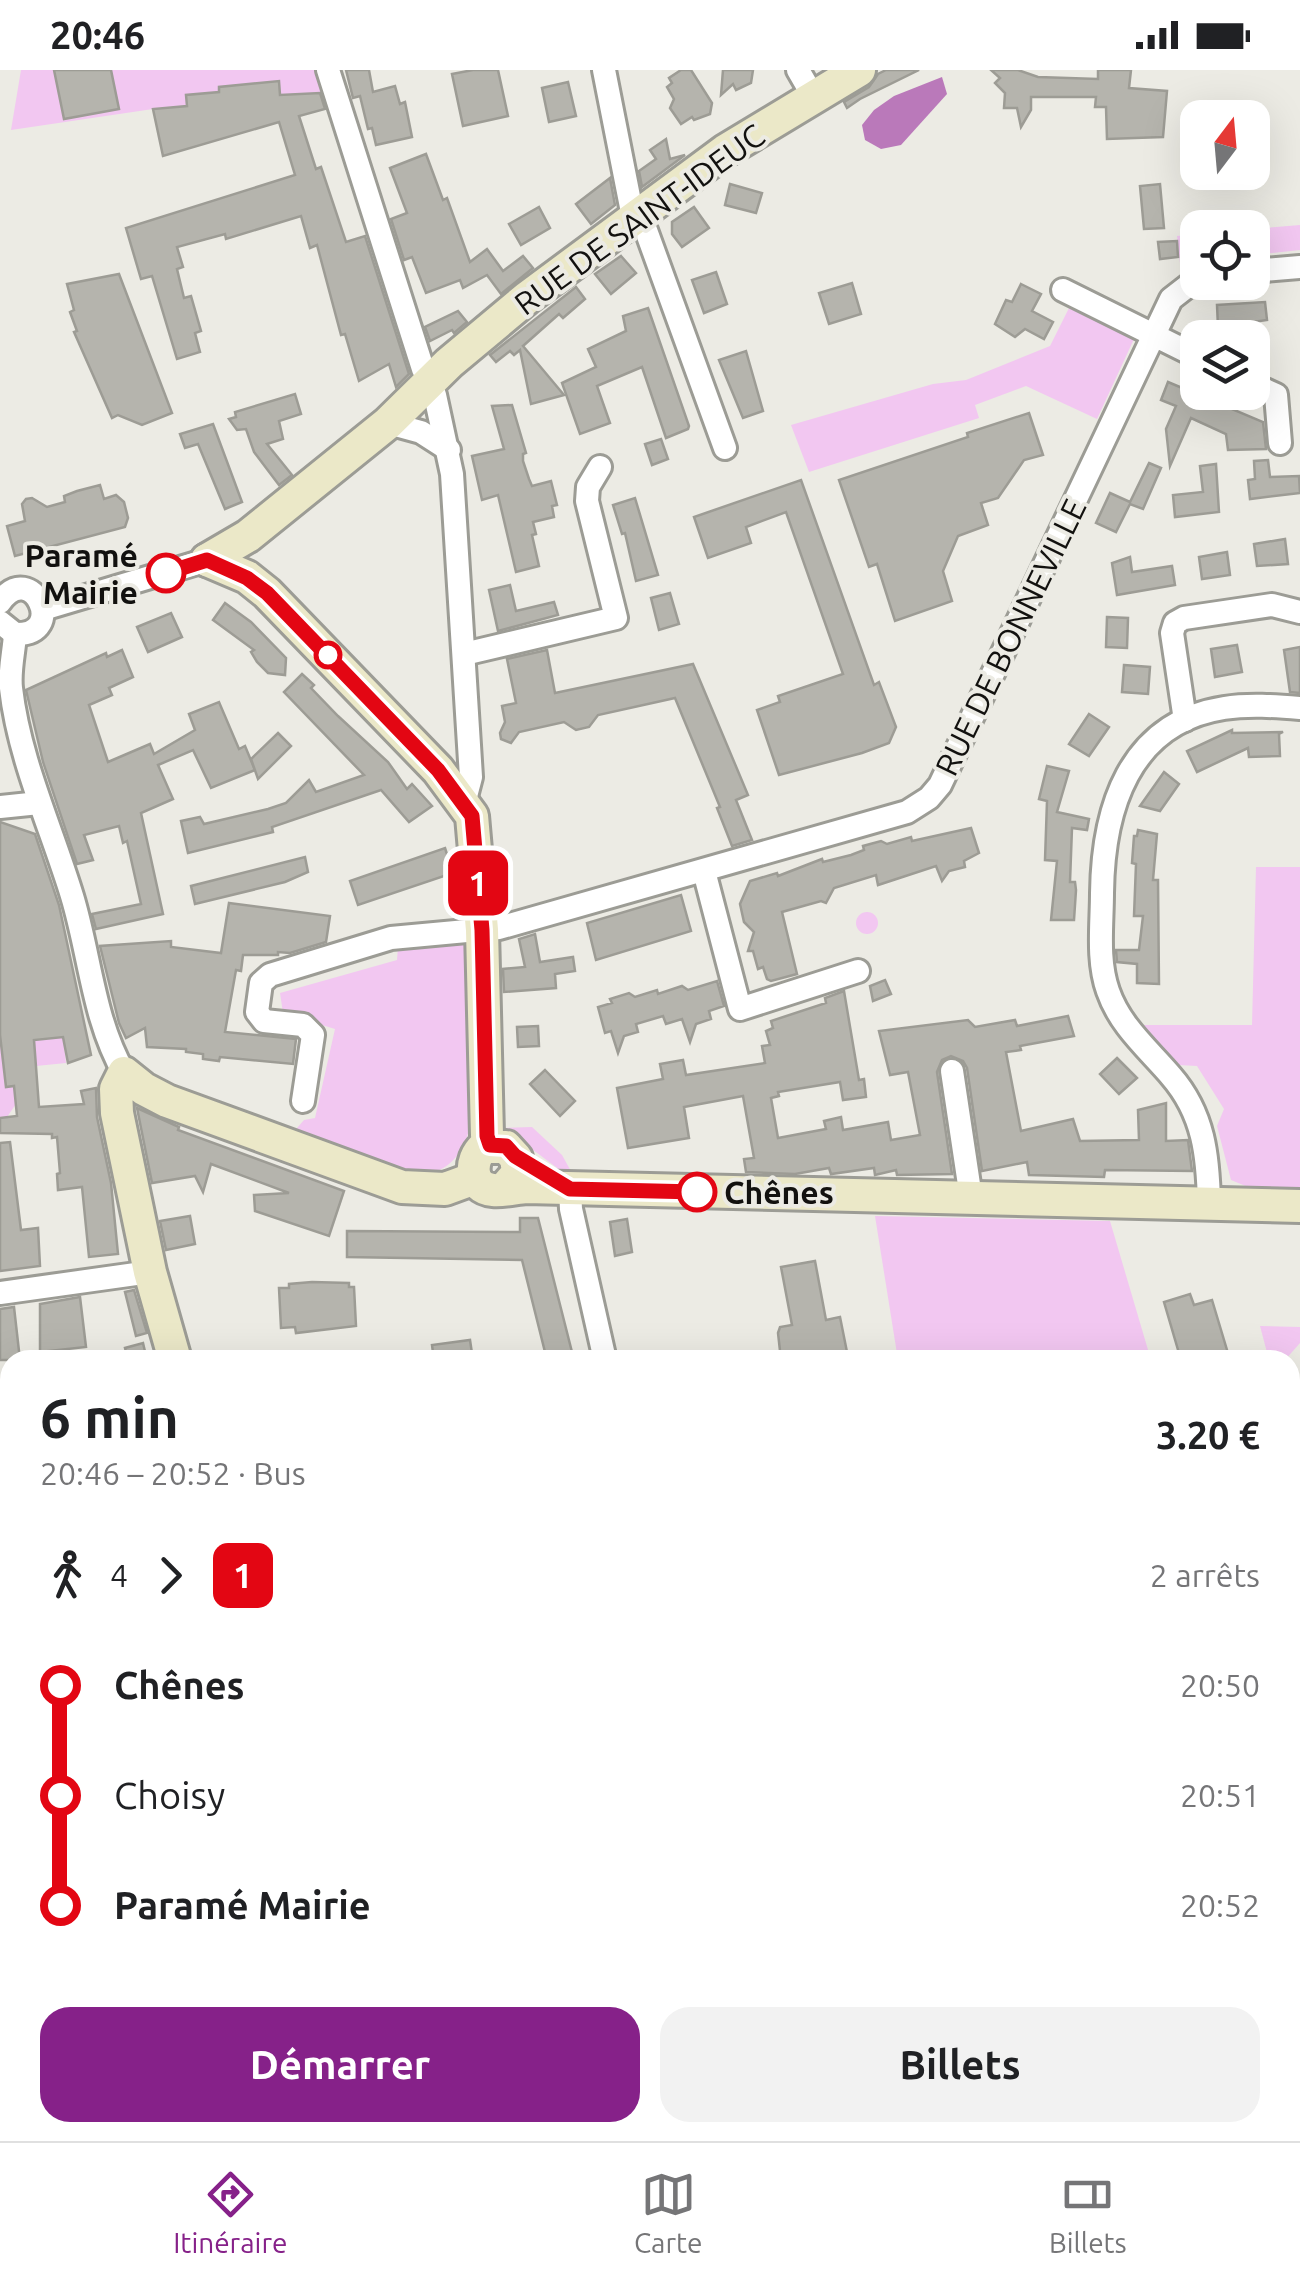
<!DOCTYPE html>
<html lang="fr">
<meta charset="utf-8">
<style>
:root{--surface:#fff;--page:#f2f2f2;--text:#202124;--muted:#757577;--line:#e0e0e0;--accent:#862189}
body{margin:0;font-family:Ubuntu,sans-serif;background:var(--page);color:var(--text);height:100vh;display:flex;flex-direction:column;font-size:38px;white-space:nowrap}
*{box-sizing:border-box;margin:0}
p{font-size:32px;color:var(--muted)}
.icon{flex:none;width:55px;height:55px;fill:none;stroke:currentColor;stroke-width:2;stroke-linecap:round;stroke-linejoin:round}
.map{position:relative;flex:1;overflow:hidden}
.side{position:absolute;left:0px;top:1280px;width:1300px;height:792px;display:flex;flex-direction:column;background:var(--surface);border-radius:30px 30px 0 0;box-shadow:0 10px 40px #0002}
.side>*{flex:none}
.badge{padding:0 20px;border-radius:15px;font-size:35px;line-height:65px}
.needle{width:65px;rotate:16deg}
.buttons{position:absolute;left:1180px;top:30px;display:grid;gap:20px}
.buttons a{display:grid;place-items:center;width:90px;height:90px;border-radius:20px;background:var(--surface);box-shadow:0 10px 40px #0002;font-size:50px}
.map>.badge{position:absolute;translate:-50% -50%;box-shadow:0 0 0 5px #fff}
.legs{display:flex;align-items:center;gap:15px;height:110px;padding:0 40px;font-size:32px}
.legs p{margin-inline-start:auto}
.head{display:flex;align-items:center;justify-content:space-between;height:170px;padding:0 40px}
h1{font-size:55px;font-weight:700;line-height:75px}
.primary-button{display:flex;gap:20px;margin-top:auto;padding:20px 40px}
.primary-button a{flex:1;height:115px;border-radius:30px;background:var(--accent);color:#fff;font-size:40px;font-weight:700;line-height:115px;text-align:center}
.primary-button a+a{background:var(--page);color:var(--text)}
ul{padding:0 40px;list-style:none}
li{display:flex;align-items:center;gap:35px;height:110px;font-size:38px}
li i{display:grid;place-items:center;width:15px;height:100%;margin:0 12px;background:currentColor}
li i::after{content:'';width:25px;height:25px;margin:-12px;border:8px solid;border-radius:50%;background:var(--surface)}
li p{margin-inline-start:auto}
li:first-child i{background:linear-gradient(#0000 50%,currentColor 0)}
li:last-child i{background:linear-gradient(currentColor 50%,#0000 0)}
.status{display:flex;justify-content:space-between;align-items:center;height:70px;padding:0 50px;background:var(--surface);direction:ltr}
.status svg{height:28px;fill:currentColor}
.dock{display:flex;justify-content:space-around;align-items:center;height:140px;border-top:2px solid var(--line);background:var(--surface);font-size:28px;color:var(--muted)}
.dock a{display:grid;justify-items:center;gap:5px}
.dock .current{color:var(--accent)}
.map>svg:first-child{display:block}
.green{fill:#f2c7f1}
.forest{fill:#e5a1e5}
.water{fill:#ba79ba}
.building{fill:#b5b4ad;stroke:#9d9c95;stroke-width:2.5}
.lines{fill:none;stroke-linecap:round;stroke-linejoin:round}
.street-casing{stroke:#9c9c95;stroke-width:28}
.secondary-casing{stroke:#9c9c95;stroke-width:38}
.street{stroke:#fff;stroke-width:22}
.secondary{stroke:#ebe8c8;stroke-width:32}
.line-1-casing{stroke:#fff;stroke-width:22}
.line-1{stroke:#e30613;stroke-width:15}
.stop-1-dot{fill:#fff;stroke:#e30613;stroke-width:5}
.labels{text-anchor:middle;dominant-baseline:central;stroke-width:8;stroke-linejoin:round;paint-order:stroke}
.street-label{font-size:32px;fill:#12110f;stroke:#ecebe4}
.stop-label{font-size:32px;font-weight:bold;fill:#12110f;stroke:#ecebe4;text-anchor:end}
</style>
<div class="status"><b>20:46</b><svg viewBox="0 0 49 12"><path d="M0 12V9h3v3zM5 12V6h3v6zM10 12V3h3v9zM15 12V0h3v12zM26 1h20v11H26zM47 4h2v5h-2z"/></svg></div>
<div class="map">
<svg width="1300" height="2071" viewBox="0 0 1300 2071">
<rect width="100%" height="100%" fill="#ecebe4"/>
<g class="green">
<polygon points="21,0 317,0 323,23 153,39 11,60"/>
<polygon points="1300,155 1300,180 1253,185 1253,159"/>
<polygon points="1197,164 1197,191 1180,193 1177,166"/>
<polygon points="1069,238 1134,269 1097,349 1026,316 975,335 979,348 809,402 791,355 933,314 966,310 1050,276"/>
<polygon points="1256,797 1300,797 1300,1119 1248,1117 1231,1110 1217,1056 1224,1039 1197,996 1178,995 1143,955 1252,955"/>
<circle cx="867" cy="853" r="11"/>
<path d="M467 872 469 1060C465 1076 454 1096 436 1101 409 1108 321 1074 291 1065L304 1050 315 1048 335 959 283 943 280 923 397 890 398 877Z"/>
<polygon points="33,963 63,967 66,993 36,996"/>
<polygon points="0,968 5,1017 14,1016 16,1034 7,1047 0,1048"/>
<path d="M532 1057 562 1085 572 1103 566 1104C543 1089 525 1069 498 1064L500 1058Z"/>
<polygon points="875,1146 1110,1151 1151,1290 898,1290"/>
<polygon points="1260,1256 1300,1257 1300,1273 1285,1290 1269,1290"/>
<polygon points="1290,1332 1300,1341 1300,1524 1290,1525"/>
<polygon points="1300,1619 1300,1718 1290,1705 1290,1620"/>
<polygon points="0,1806 10,1836 10,2062 66,2063 68,2071 0,2071"/>
<polygon points="1300,1808 1300,1871 1290,1872 1290,1814"/>
</g>
<g class="forest">
<polygon points="1290,1750 1300,1753 1300,1808 1290,1814"/>
<polygon points="0,1806 10,1836 10,1931 0,1914"/>
</g>
<polygon class="water" points="942,7 947,24 901,75 881,79 865,70 862,55 874,40 894,26"/>
<g class="building">
<polygon points="54,0 111,0 119,39 64,49"/>
<polygon points="346,0 369,0 373,22 395,16 400,34 405,32 412,67 376,75 372,58 368,59 360,26 353,28"/>
<polygon points="473,0 498,0 508,46 463,56 452,4"/>
<polygon points="681,0 691,0 712,33 710,44 694,50 692,47 681,54 670,38 674,29 667,17 672,13 669,8"/>
<polygon points="723,0 753,0 751,13 736,20 733,14 721,25"/>
<polygon points="886,0 919,0 860,29 847,38 844,32 869,17 878,4"/>
<polygon points="991,0 1018,0 1038,7 1098,9 1098,0 1131,0 1129,18 1167,21 1163,67 1107,69 1106,37 1095,37 1096,27 1031,27 1031,40 1021,57 1017,38 1004,38 1005,23 995,13 1000,8"/>
<polygon points="279,11 280,25 320,23 325,39 299,46 316,99 321,97 346,172 365,166 409,304 396,317 389,294 359,311 345,264 341,265 317,175 310,178 301,146 226,169 225,164 177,177 183,197 177,199 184,228 191,226 201,261 195,263 200,282 177,289 152,206 141,209 126,158 295,105 279,52 163,86 153,39 187,36 186,25 219,22 219,17"/>
<polygon points="568,12 576,46 549,52 542,18"/>
<polygon points="666,69 670,89 685,85 642,117 639,101 656,89 650,80"/>
<polygon points="426,84 443,130 447,128 470,192 487,179 503,201 523,186 533,198 501,224 487,205 463,218 460,210 426,223 412,187 404,190 391,149 407,143 390,98"/>
<polygon points="610,108 615,135 591,154 576,134"/>
<polygon points="730,114 762,123 756,143 725,135"/>
<polygon points="1160,114 1164,158 1144,159 1140,116"/>
<polygon points="539,137 550,158 521,175 509,154"/>
<polygon points="694,137 709,158 682,177 672,164 672,152"/>
<polygon points="1177,171 1178,187 1160,189 1158,172"/>
<polygon points="621,186 636,203 611,224 595,204"/>
<polygon points="716,202 727,234 704,243 692,210"/>
<polygon points="119,204 172,343 142,355 118,345 112,348 74,262 77,261 70,242 74,240 67,214"/>
<polygon points="852,213 861,244 829,254 819,223"/>
<polygon points="1021,214 1041,224 1032,241 1053,252 1044,269 1025,259 1015,267 995,254 1006,230 1012,232"/>
<polygon points="576,217 585,229 563,248 559,244 523,276 564,325 531,334 520,280 514,285 510,281 496,292 490,285"/>
<polygon points="1265,232 1267,250 1218,257 1217,235"/>
<polygon points="648,238 689,356 688,359 666,368 642,297 597,316 610,353 580,364 562,313 596,297 588,279 626,261 623,246"/>
<polygon points="458,241 467,252 454,263 452,260 430,271 425,257"/>
<polygon points="746,281 763,341 743,348 719,290"/>
<polygon points="1168,312 1263,352 1266,379 1228,380 1226,364 1191,348 1170,396 1166,359 1176,336 1161,330"/>
<polygon points="295,324 301,344 279,351 283,369 267,374 292,405 279,415 254,382 246,359 237,360 229,349 236,347 235,342"/>
<polygon points="512,335 526,383 523,384 523,391 529,409 532,416 551,411 557,435 552,436 554,447 533,452 536,464 532,465 539,496 516,502 498,425 482,430 472,386 504,379 492,336"/>
<polygon points="1029,343 1043,385 1024,390 998,428 981,433 988,455 958,466 943,501 952,531 895,551 877,494 869,497 839,410 968,367 967,363"/>
<polygon points="213,354 242,432 225,439 198,374 185,378 180,364"/>
<polygon points="661,369 668,389 652,395 645,374"/>
<polygon points="1268,390 1270,407 1299,406 1300,423 1250,429 1248,410 1255,409 1254,391"/>
<polygon points="1149,393 1161,398 1143,439 1130,434 1116,462 1096,453 1110,423 1130,432"/>
<polygon points="1216,394 1219,442 1175,447 1173,425 1203,422 1200,396"/>
<polygon points="801,410 874,615 879,612 896,657 889,673 862,683 779,705 757,640 780,632 778,626 843,604 786,442 746,457 751,473 708,488 694,447"/>
<polygon points="100,415 104,429 116,425 124,432 128,448 125,457 15,486 7,456 25,451 22,434 26,429 32,428 47,437 65,432 64,426 77,421"/>
<polygon points="635,428 658,505 636,511 625,463 622,464 613,435"/>
<polygon points="1285,469 1288,494 1257,496 1254,474"/>
<polygon points="1227,482 1230,505 1202,509 1199,487"/>
<polygon points="1130,487 1132,502 1172,496 1175,515 1117,525 1112,493"/>
<polygon points="510,515 516,541 554,532 558,545 498,561 489,520"/>
<polygon points="670,523 679,554 659,560 651,528"/>
<polygon points="225,533 251,552 286,588 285,605 268,603 257,592 251,582 254,580 213,550"/>
<polygon points="171,543 182,567 148,582 137,557"/>
<polygon points="1107,547 1128,548 1127,578 1106,577"/>
<polygon points="1237,575 1242,602 1215,607 1211,579"/>
<polygon points="1300,577 1300,623 1290,622 1284,580"/>
<polygon points="122,580 133,607 109,618 112,625 89,635 108,692 150,674 154,684 195,660 189,644 219,632 239,679 245,676 255,700 211,718 193,680 158,695 173,729 141,743 163,844 96,859 92,844 141,834 127,771 123,773 119,756 84,765 93,790 77,794 43,692 26,620 106,583 107,587"/>
<polygon points="547,580 555,623 693,594 748,725 736,730 752,770 732,776 717,738 720,737 675,628 598,645 589,657 576,660 564,652 519,662 511,673 501,669 500,663 505,652 502,636 516,633 507,589"/>
<polygon points="1124,595 1150,597 1148,624 1122,622"/>
<polygon points="302,604 314,615 311,618 338,646 388,692 407,719 412,714 432,736 409,752 381,720 272,757 273,762 188,783 181,751 200,747 204,754 268,739 286,733 309,710 316,722 364,705 284,622"/>
<polygon points="1089,644 1109,657 1089,686 1069,674"/>
<polygon points="1232,660 1232,663 1283,662 1279,664 1280,686 1249,687 1248,678 1197,702 1187,681"/>
<polygon points="278,663 291,676 258,709 251,689"/>
<polygon points="1047,696 1069,701 1057,742 1089,749 1087,760 1072,758 1070,812 1075,812 1076,820 1074,850 1051,850 1057,791 1045,790 1047,731 1039,729"/>
<polygon points="1164,702 1179,714 1160,741 1140,736"/>
<polygon points="0,752 35,764 59,835 91,985 68,993 63,967 34,970 39,1037 84,1034 81,1021 96,1018 97,1047 111,1113 118,1184 89,1187 82,1117 58,1120 57,1104 60,1103 57,1067 52,1068 52,1064 0,1063 0,1048 17,1046 14,1016 6,1017 0,965"/>
<polygon points="971,758 979,783 964,791 965,797 949,801 942,811 936,796 878,815 876,805 834,818 826,833 821,831 782,842 797,904 771,911 767,909 763,897 758,899 753,881 748,881 754,862 744,852 740,834 750,811 777,803 778,806 822,789 823,792 851,785 864,780 863,776 881,771 887,774 911,767 912,771"/>
<polygon points="1138,760 1157,764 1153,810 1158,810 1159,914 1137,913 1137,894 1117,892 1116,880 1139,880 1143,846 1134,846 1136,794 1132,793 1134,766 1137,766"/>
<polygon points="445,778 453,803 358,835 350,811"/>
<polygon points="305,787 308,802 285,812 195,834 191,816"/>
<polygon points="681,825 691,861 596,890 587,853"/>
<polygon points="229,833 330,846 326,872 290,883 278,882 278,885 243,885 241,901 236,900 225,962 296,969 293,994 220,987 219,991 203,989 203,984 186,982 186,979 147,977 145,958 126,968 119,953 100,876 171,871 171,877 221,883"/>
<polygon points="535,864 540,892 573,887 575,901 555,904 556,918 504,922 503,899 525,897 519,869"/>
<polygon points="885,910 891,924 873,931 870,916"/>
<polygon points="717,911 724,936 709,941 711,949 696,954 690,972 682,949 666,954 663,946 636,954 638,962 624,966 618,983 611,961 605,963 598,937 612,933 610,929 629,923 635,927 657,920 658,924 682,916 688,920"/>
<polygon points="844,921 859,1010 864,1009 866,1027 843,1030 840,1012 778,1022 779,1026 771,1028 778,1068 826,1059 824,1051 841,1047 843,1060 888,1052 891,1070 920,1065 908,1002 890,1005 879,961 968,950 975,957 1015,950 1017,956 1068,946 1074,966 1020,976 1021,980 1006,982 1021,1061 1073,1049 1080,1071 1139,1070 1138,1040 1166,1033 1166,1071 1188,1070 1192,1101 1105,1100 1104,1107 1029,1105 1027,1092 982,1101 967,998 963,991 951,986 942,990 937,1002 952,1104 897,1105 896,1100 875,1105 874,1098 831,1104 829,1098 795,1104 746,1102 744,1089 754,1088 743,1026 684,1037 689,1068 628,1078 617,1018 663,1009 660,994 683,990 686,1005 765,993 762,976 770,975 766,961 773,958 771,951 826,933 825,928"/>
<polygon points="538,956 539,976 518,977 517,957"/>
<polygon points="1117,988 1137,1008 1119,1024 1100,1004"/>
<polygon points="545,1000 575,1031 560,1046 530,1014"/>
<polygon points="137,1038 179,1057 178,1060 344,1121 329,1166 255,1141 254,1125 289,1123 211,1094 203,1122 195,1106 152,1113"/>
<polygon points="10,1072 21,1160 38,1158 40,1196 0,1201 0,1073"/>
<polygon points="190,1146 195,1174 166,1180 160,1151"/>
<polygon points="520,1148 538,1148 574,1290 547,1290 522,1190 347,1187 347,1161 520,1162"/>
<polygon points="627,1149 632,1182 615,1186 610,1152"/>
<polygon points="815,1191 826,1250 840,1247 847,1282 833,1285 834,1290 781,1290 778,1263 780,1257 792,1255 781,1197"/>
<polygon points="312,1212 349,1213 349,1217 354,1217 356,1256 296,1263 295,1257 281,1258 279,1218 289,1218 289,1214"/>
<polygon points="134,1220 147,1263 136,1266 125,1222"/>
<polygon points="1190,1224 1194,1235 1212,1230 1230,1290 1181,1290 1164,1232"/>
<polygon points="80,1227 86,1277 40,1282 40,1234"/>
<polygon points="14,1237 20,1290 0,1290 0,1239"/>
<polygon points="470,1270 473,1290 434,1290 432,1275"/>
<polygon points="143,1273 147,1290 128,1290 125,1278"/>
</g>
<g class="lines">
<g class="street-casing">
<g id="street">
<polyline points="328,0 423,299 435,325 452,404 471,707 464,734"/>
<polyline points="604,0 632,142 643,152 725,378"/>
<polyline points="798,0 813,26"/>
<polyline points="1252,201 1300,197"/>
<polyline points="1063,220 1198,287"/>
<polyline points="1252,314 1276,325 1280,373"/>
<polyline points="388,353 421,362 449,380"/>
<path d="M0 532C32 488 69 566 15 564L0 552"/>
<polyline points="43,539 207,490"/>
<path d="M15 564C14 582 9 600 11 618 19 689 51 757 72 826 90 885 93 949 124 1003"/>
<polyline points="464,584 616,548 587,431 588,417 600,397"/>
<polyline points="1185,650 1172,563 1175,553 1184,548 1272,535 1300,542"/>
<polyline points="0,737 39,733"/>
<polyline points="704,801 740,939 858,901"/>
<polyline points="952,1001 971,1128"/>
<polyline points="303,1031 313,965 303,955 264,951 257,942 261,913 270,905 391,868 499,858 907,742 929,728 940,715 1171,229 1198,208"/>
<polyline points="570,1119 571,1139 605,1290"/>
<path d="M1209 1134C1208 1086 1204 1044 1171 1006 1148 979 1120 956 1108 921 1097 890 1102 855 1102 823 1103 740 1128 653 1224 638 1249 634 1275 636 1300 638"/>
<polyline points="0,1223 150,1202"/>
<polyline points="0,1588 10,1586"/>
<polyline points="925,2062 933,2071"/>
<polyline points="281,2071 310,2062"/>
<polyline points="1016,2071 1020,2062"/>
</g>
</g>
<g class="secondary-casing">
<g id="secondary">
<polyline points="207,490 248,466 388,353 449,293 528,227 725,81 859,0"/>
<polyline points="207,490 247,507 267,523 438,700 472,746 482,860 487,1065 490,1075"/>
<path d="M505 1118 518 1103 516 1088 506 1077H484C469 1090 469 1118 493 1120 503 1121 515 1118 526 1117L1300 1136"/>
<polyline points="175,1290 150,1202 117,1043 116,1019 124,1003 144,1019 167,1031 402,1117 445,1119 475,1108"/>
<polyline points="321,2062 322,2071"/>
</g>
</g>
<use href="#street" class="street"/>
<use href="#secondary" class="secondary"/>
</g>
<g class="lines">
<g class="line-1-casing">
<polyline id="line-1" points="166,503 207,490 247,508 267,523 438,700 472,746 482,860 487,1066 490,1075 506,1076 515,1086 570,1119 697,1122"/>
</g>
<use href="#line-1" class="line-1"/>
</g>
<g class="stop-1-dot">
<circle cx="166" cy="503" r="18"/>
<circle cx="328" cy="585" r="12"/>
<circle cx="697" cy="1122" r="18"/>
</g>
<g class="labels">
<g class="street-label">
<text transform="translate(639 149) rotate(-36)">RUE DE SAINT-IDEUC</text>
<text transform="translate(1010 567) rotate(-64)">RUE DE BONNEVILLE</text>
</g>
<g class="stop-label">
<text x="138" y="485">Paramé<tspan x="138" dy="37">Mairie</tspan></text>
<text x="724" y="1122" text-anchor="start">Chênes</text>
</g>
</g>
</svg>
<div class="buttons">
<a><svg class="needle" viewBox="-14 -14 28 28"><path d="M0-13l5 13h-10z" fill="#e53935"/><path d="M0 13l5-13h-10z" fill="#757577"/></svg></a>
<a><svg class="icon" aria-label="locate" viewBox="0 0 24 24"><circle cx="12" cy="12" r="6"/><path d="M12 2v4M12 18v4M2 12h4M18 12h4"/></svg></a>
<a><svg class="icon" aria-label="layers" viewBox="0 0 24 24"><path d="M12 4l9 5-9 5-9-5zM3 14l9 5 9-5"/></svg></a>
</div>
<b class="badge" style="left:478px;top:813px;background:#e30613;color:#fff">1</b>
<section class="side">
<div class="head"><div><h1>6 min</h1><p>20:46 – 20:52 · Bus</p></div><b>3.20 €</b></div>
<div class="legs"><svg class="icon" aria-label="walk" viewBox="0 0 24 24"><circle cx="13" cy="4" r="2"/><path d="M13 8l-2 6 4 7M11 14l-3 7M7 12l3-4h3l4 4"/></svg>4<svg class="icon" aria-label="forward" viewBox="0 0 24 24"><path d="M9 5l7 7-7 7"/></svg><b class="badge" style="background:#e30613;color:#fff">1</b><p>2 arrêts</p></div>
<ul>
<li><i style="color:#e30613"></i><b>Chênes</b><p>20:50</p></li>
<li><i style="color:#e30613"></i><span>Choisy</span><p>20:51</p></li>
<li><i style="color:#e30613"></i><b>Paramé Mairie</b><p>20:52</p></li>
</ul>
<div class="primary-button"><a>Démarrer</a><a>Billets</a></div>
</section>
</div>
<nav class="dock">
<a class="current"><svg class="icon" aria-label="directions" viewBox="0 0 24 24"><path d="M12 3l9 9-9 9-9-9zM9 14v-3h6M13 9l2 2-2 2"/></svg>Itinéraire</a>
<a><svg class="icon" aria-label="map" viewBox="0 0 24 24"><path d="M3 6l6-2 6 2 6-2v14l-6 2-6-2-6 2zM9 4v14M15 6v14"/></svg>Carte</a>
<a><svg class="icon" aria-label="tickets" viewBox="0 0 24 24"><path d="M3 7h18v10H3zM15 7v10"/></svg>Billets</a>
</nav>
